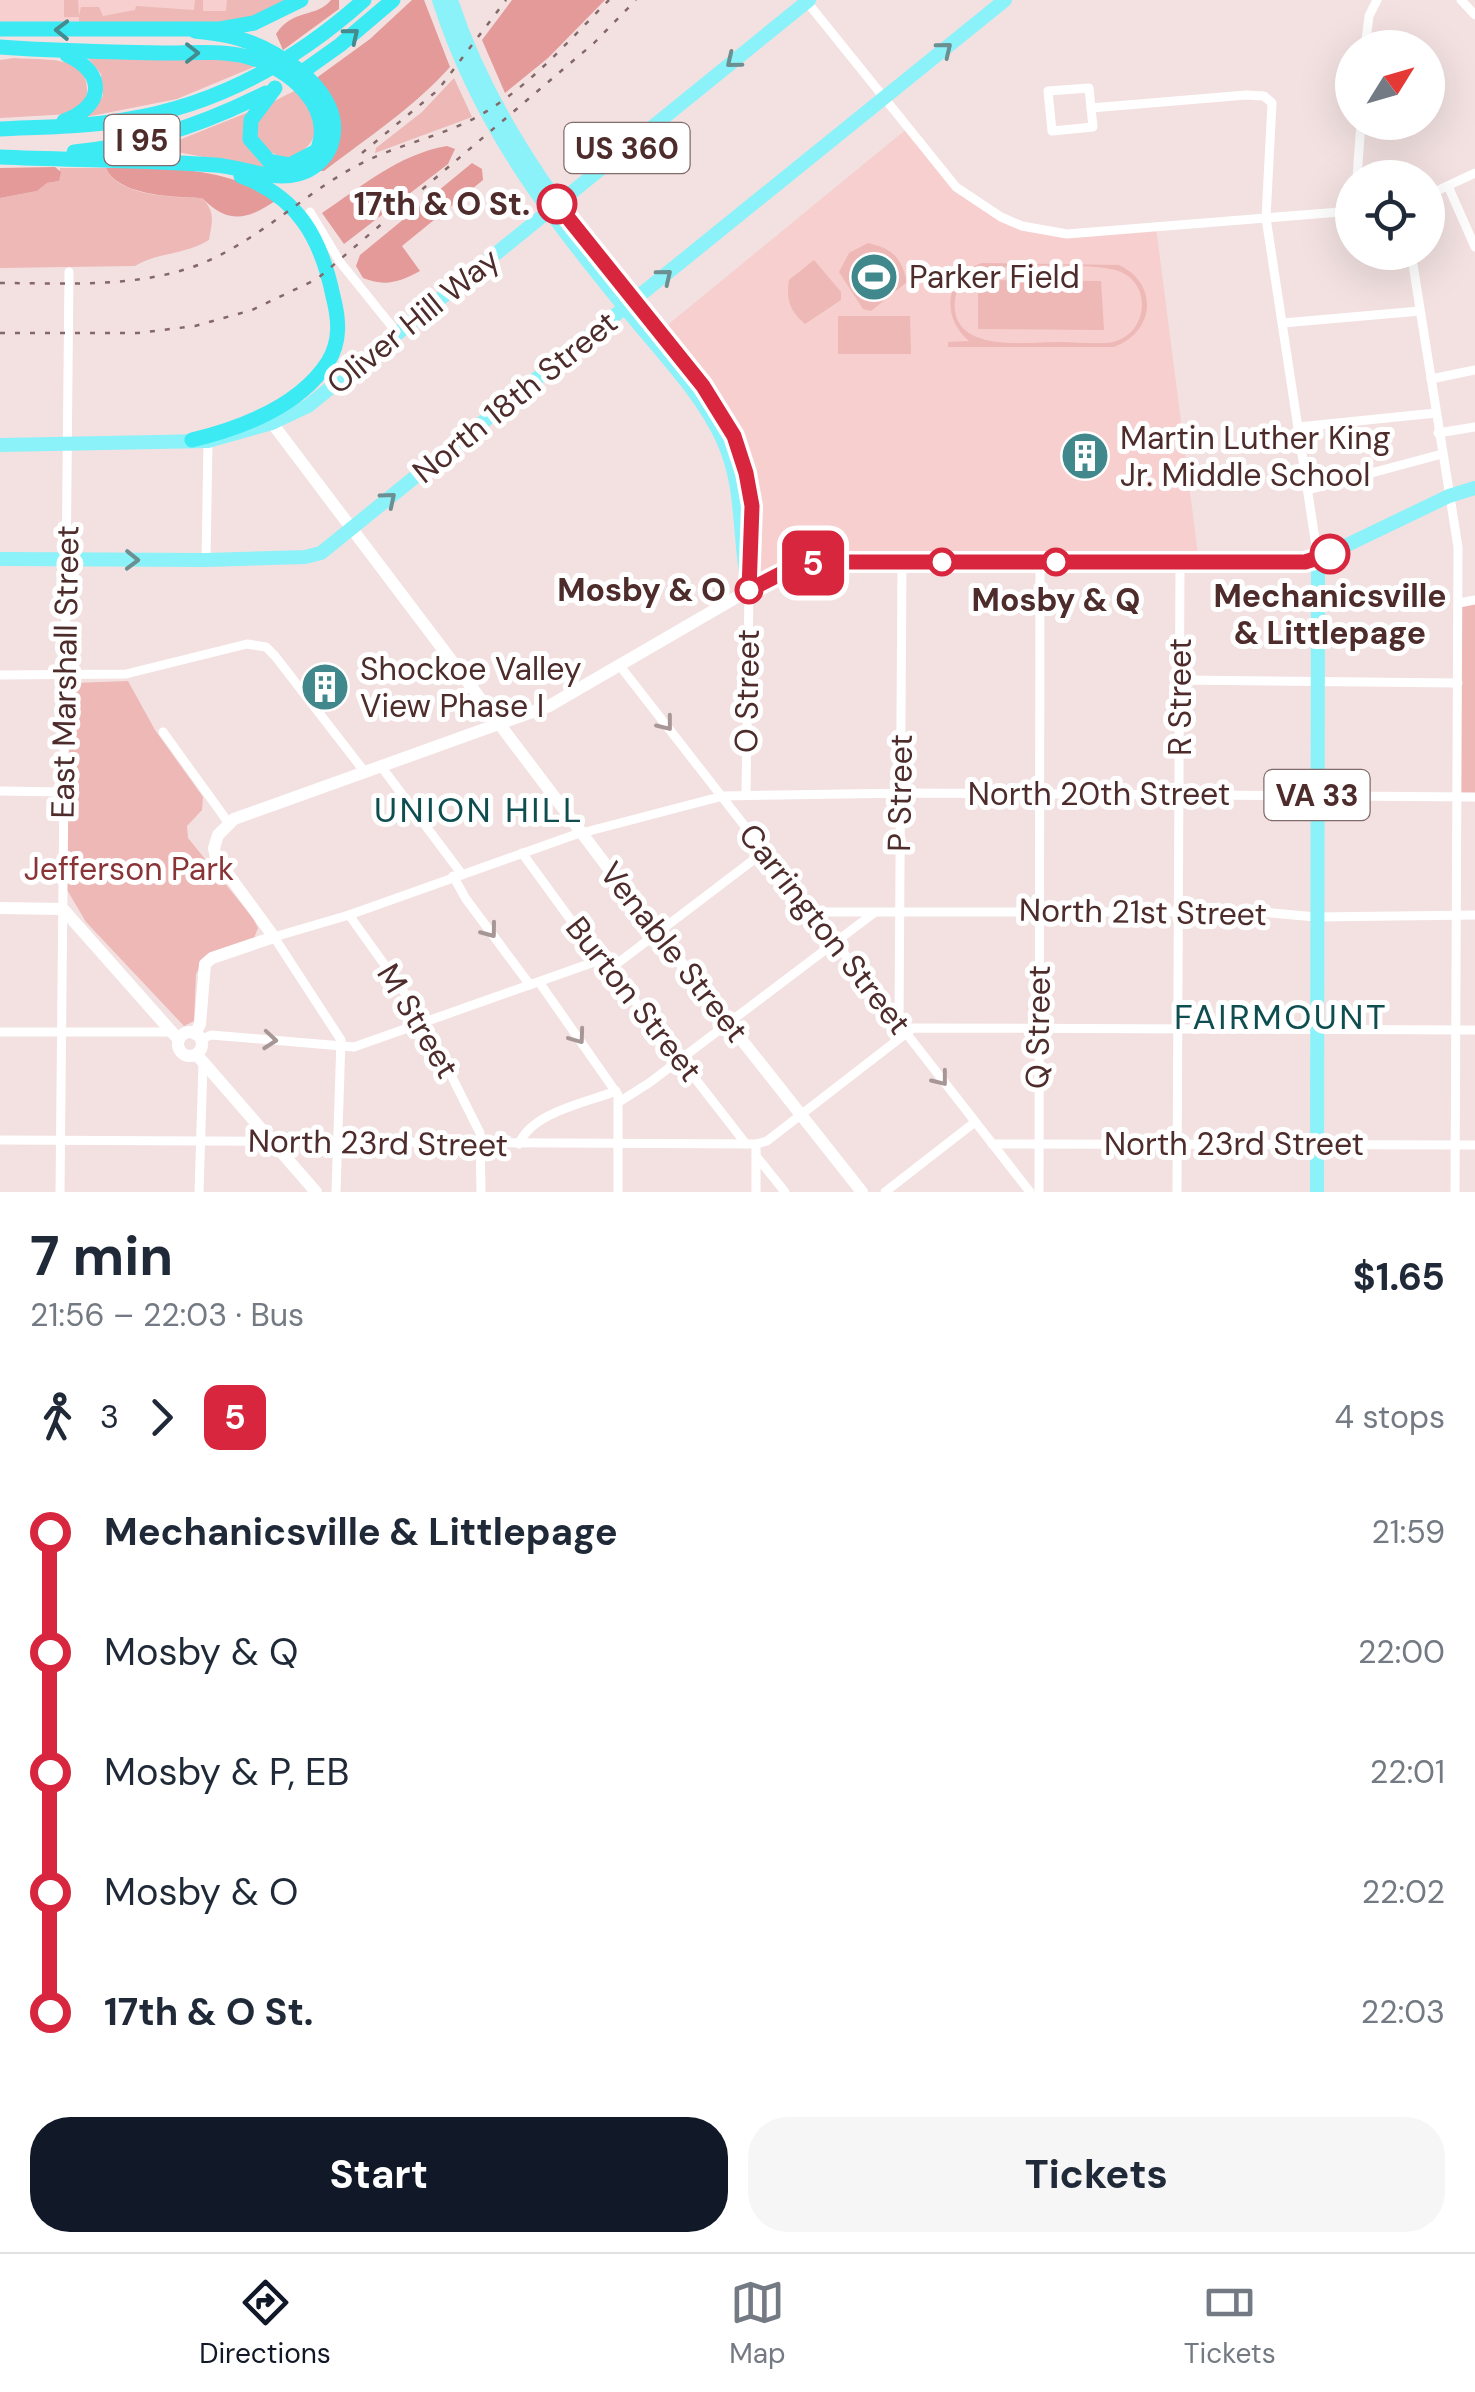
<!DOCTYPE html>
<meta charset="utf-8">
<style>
:root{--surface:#fff;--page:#f6f6f7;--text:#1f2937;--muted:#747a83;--line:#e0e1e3;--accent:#111827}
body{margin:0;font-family:"DM Sans",sans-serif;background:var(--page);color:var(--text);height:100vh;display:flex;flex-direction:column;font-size:38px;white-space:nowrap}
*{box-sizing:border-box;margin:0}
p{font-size:32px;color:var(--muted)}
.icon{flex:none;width:55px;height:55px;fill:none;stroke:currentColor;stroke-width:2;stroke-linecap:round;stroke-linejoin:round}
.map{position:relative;height:1192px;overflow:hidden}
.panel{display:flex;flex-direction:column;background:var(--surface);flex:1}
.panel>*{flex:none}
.badge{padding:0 20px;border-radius:15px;font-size:35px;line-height:65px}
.needle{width:65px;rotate:53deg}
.tools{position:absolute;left:1335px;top:30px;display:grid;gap:20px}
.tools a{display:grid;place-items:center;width:110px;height:110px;border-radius:50%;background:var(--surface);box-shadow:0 10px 40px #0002;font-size:50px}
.map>.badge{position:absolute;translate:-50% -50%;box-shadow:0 0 0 5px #fff}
.legs{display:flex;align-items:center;gap:15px;height:110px;padding:0 30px;font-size:32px}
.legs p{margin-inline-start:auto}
.summary{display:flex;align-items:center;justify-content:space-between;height:170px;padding:0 30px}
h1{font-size:55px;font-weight:700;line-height:75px}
.primary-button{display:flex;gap:20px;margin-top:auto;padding:20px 30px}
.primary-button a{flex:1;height:115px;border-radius:40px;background:var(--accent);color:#fff;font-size:40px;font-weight:700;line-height:115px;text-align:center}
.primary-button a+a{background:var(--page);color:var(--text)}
ul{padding:0 30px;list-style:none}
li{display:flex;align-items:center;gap:35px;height:120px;font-size:38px}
li i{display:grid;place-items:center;width:15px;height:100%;margin:0 12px;background:currentColor}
li i::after{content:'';width:25px;height:25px;margin:-12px;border:8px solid;border-radius:50%;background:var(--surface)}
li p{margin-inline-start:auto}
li:first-child i{background:linear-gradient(#0000 50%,currentColor 0)}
li:last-child i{background:linear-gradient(currentColor 50%,#0000 0)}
.dock{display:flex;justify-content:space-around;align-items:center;height:140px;border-top:2px solid var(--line);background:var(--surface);font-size:28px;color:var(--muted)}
.dock a{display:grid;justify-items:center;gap:5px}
.dock .on{color:var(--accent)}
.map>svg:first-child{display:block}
.built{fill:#f6cfce}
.green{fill:#edb8b6;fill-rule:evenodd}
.forest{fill:#e39a98}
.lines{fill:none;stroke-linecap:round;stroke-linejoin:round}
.street{stroke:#fff;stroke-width:9}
.secondary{stroke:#fff;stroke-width:12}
.primary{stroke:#8af2f8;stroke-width:14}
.highway{stroke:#3ceaf4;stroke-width:15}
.rail{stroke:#846868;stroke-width:2.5;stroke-dasharray:5 10;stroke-linecap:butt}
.oneway{stroke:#448b90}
.oneway2{stroke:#6c8f92}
.oneway3{stroke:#a69695}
.line-1-casing{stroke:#fff;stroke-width:22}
.line-1{stroke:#d7263d;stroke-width:15}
.stop-1-dot{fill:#fff;stroke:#d7263d;stroke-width:5}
.labels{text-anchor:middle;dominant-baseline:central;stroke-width:10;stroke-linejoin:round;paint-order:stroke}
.shield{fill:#fff;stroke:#826b6b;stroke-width:2.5}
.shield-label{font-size:30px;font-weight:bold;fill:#4d2c2b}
.stop-label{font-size:32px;font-weight:bold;fill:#4d2c2b;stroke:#fff;text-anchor:end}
.poi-label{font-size:32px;fill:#4d2c2b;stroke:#fff;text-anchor:start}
.street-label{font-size:32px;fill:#4d2c2b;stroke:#fff}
.park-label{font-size:32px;fill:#8a3438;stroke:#fff}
.neighbourhood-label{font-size:35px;letter-spacing:2.5px;fill:#0e4d50;stroke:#fff}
</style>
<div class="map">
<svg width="1475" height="1192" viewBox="0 0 1475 1192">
<rect width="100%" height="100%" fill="#f3e1e1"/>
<g class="built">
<polygon points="0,0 290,0 238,22 0,23"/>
<polygon points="909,127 959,185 1004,218 1068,234 1156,227 1199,562 835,562 749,590 752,506 659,332"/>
</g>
<g class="green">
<polygon points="64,0 78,0 79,16 81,7 99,7 103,16 135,10 136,6 194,10 195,0 203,0 203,11 226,11 227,0 290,0 238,22 79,24 79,17 64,17"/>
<polygon points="87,57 226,59 256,66 177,99 86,117 103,96 101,74"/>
<path d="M14 58C50 61 95 53 86 103L70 114 0 118V60Z"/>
<polygon points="454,78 472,117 375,153 376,148 422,112"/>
<path d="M296 90C320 120 326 138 290 160 264 153 241 134 267 107 274 100 287 95 296 90Z"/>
<polygon points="249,112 249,149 266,169 167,150 169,144"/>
<path d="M60 168H106C118 197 175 197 202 198 216 212 212 222 209 240 185 255 158 252 135 266L0 268V198L37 191 47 183 59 181Z"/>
<path d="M868 243C893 249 901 257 907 282L871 311 863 309 839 272 849 253Z"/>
<path d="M814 260 841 292V300L805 324C790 311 786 300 789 280Z"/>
<path d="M982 263 1119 265C1159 284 1155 332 1114 347H948V342L969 341C941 317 944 277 982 263ZM984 268C1011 266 1100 262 1121 272 1153 286 1147 334 1113 342 1097 345 1077 342 1060 342 1027 342 949 354 955 300 957 283 968 273 984 268Z"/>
<polygon points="978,280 1101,281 1104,330 978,329"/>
<polygon points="838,316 910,316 911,354 838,354"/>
<polygon points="1475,599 1475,798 1457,797 1458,603"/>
<polygon points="128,681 155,730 203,797 202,810 187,826 188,838 253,918 258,928 254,938 200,966 196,974 194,1021 184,1026 86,922 63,883 65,707 74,683"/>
</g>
<g class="forest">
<path d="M331 0H339V9L283 50 276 34C293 8 317 18 331 0Z"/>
<path d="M412 0H424L450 67C413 108 367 138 324 171H316L315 79 370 39Z"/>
<polygon points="512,0 605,0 548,58 505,93 482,40"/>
<path d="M447 146 455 149 448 164 344 244 322 213C361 187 399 154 447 146Z"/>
<path d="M472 163 482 169 483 180 402 246 420 271C400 282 385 287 363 278L356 266 360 255Z"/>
<polygon points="55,167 61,172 59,181 47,183 37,191 0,198 0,168"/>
<path d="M106 168C171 168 220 166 278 199 249 219 230 226 202 198 175 197 118 196 106 168Z"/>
</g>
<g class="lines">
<g class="street">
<polyline points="1461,0 1475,15"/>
<polyline points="807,2 956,187 1001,217 1022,226 1067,234 1352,211"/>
<polyline points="1365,48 1369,16 1377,0"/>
<polygon points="1089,88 1093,127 1052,131 1048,91"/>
<polyline points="1091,108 1246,95 1264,96 1272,103 1266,218 1318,559"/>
<polyline points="1357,178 1361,122"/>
<polyline points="1448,186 1475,247"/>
<polyline points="1428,195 1475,173"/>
<polyline points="310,212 340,262 398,334"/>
<polyline points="1411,252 1458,547 1455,1192"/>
<polyline points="1283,323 1420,311"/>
<polyline points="1431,379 1475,370"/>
<polyline points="1298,427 1436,413"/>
<polyline points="1438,433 1475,427"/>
<polyline points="1308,490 1442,454"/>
<polyline points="206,560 208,441"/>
<polyline points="1459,603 1475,600"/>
<polyline points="620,666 1030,1192"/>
<polyline points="0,675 126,674 247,644 266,647 275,656 364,771"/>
<polyline points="1180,680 1458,683"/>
<polyline points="163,732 228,822"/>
<polyline points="380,765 461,873"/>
<polyline points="0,791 64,792"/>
<polyline points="746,793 749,590"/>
<polyline points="522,853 600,960 610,969 746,1144"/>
<polyline points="453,876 466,899 530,985"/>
<polyline points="812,912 1260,912 1316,917 1475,915"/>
<polyline points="349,915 422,1017 480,1133 481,1192"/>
<polyline points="610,969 765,851"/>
<polyline points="539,982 618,1095 618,1192"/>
<polyline points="899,1023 902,562"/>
<polyline points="0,1032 172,1032"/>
<polyline points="200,1040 211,1035 354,1047 600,960"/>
<polyline points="619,1102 649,1083 874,913"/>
<polyline points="0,1140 756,1144 767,1141 913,1028 1475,1030"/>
<path d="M519 1144C532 1112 586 1103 616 1091"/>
<polyline points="756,1144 756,1192"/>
<polyline points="992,1144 1475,1145"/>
<polyline points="756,1156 785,1192"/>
<polyline points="60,1192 69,272"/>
<polyline points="199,1192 203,1064"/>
<polyline points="336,1192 341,1040 274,937 349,915 574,835 723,796 909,793 1475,797"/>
<polyline points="885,1192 975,1122"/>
<polyline points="1039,1192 1040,563"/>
<polyline points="1177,1192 1180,563"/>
</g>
<g class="secondary">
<polyline points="272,423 658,934 862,1192"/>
<polyline points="0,908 63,909 178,1039"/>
<circle cx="190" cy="1044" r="12"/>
<polyline points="195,1034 200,1024 205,964 212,958 274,937 216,858 214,848 218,835 234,819 549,706 749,590"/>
<polyline points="197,1055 316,1192"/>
</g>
<g class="primary">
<path d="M439 0C478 121 544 209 623 305 657 348 700 390 723 440 745 488 738 539 749 590"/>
<path d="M451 0C500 151 606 265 703 386 744 439 757 498 751 564"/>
<polyline points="0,445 208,441 272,423 308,406 809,0"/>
<polyline points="0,559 206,560 305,557 321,553 1005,0"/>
<polyline points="749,590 788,570 824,562 1305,562 1318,559 1449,496 1475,488"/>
<polyline points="1317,1192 1318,559"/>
</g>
<g class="highway">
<polyline points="0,29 220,29 254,23 301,0"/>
<path d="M0 47C55 51 108 52 163 53 191 53 221 50 248 57 288 67 336 107 317 151L290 165 269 161 250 139 251 120 275 88"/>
<polyline points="295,77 340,45 393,0"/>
<path d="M64 121C104 107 107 73 67 55"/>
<path d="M0 129C41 127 83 127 124 120 215 106 296 61 364 0"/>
<path d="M74 152C141 146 206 123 266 93"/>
<path d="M0 157C72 160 143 160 215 165 241 167 272 181 298 174 313 170 326 159 331 145 348 94 281 51 240 39 225 34 210 33 195 31"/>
<path d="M192 440C241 428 299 407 328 362 341 341 339 319 333 296 321 238 298 197 241 176"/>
</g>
<g class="rail">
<polyline points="362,153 438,90 506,0"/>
<path d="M0 283C74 283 157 290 224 253 271 228 311 190 358 165 392 147 430 139 465 123 522 96 565 44 609 0"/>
<polyline points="0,333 138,333 195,326 252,310 317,279 594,43 636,0"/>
</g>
</g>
<defs><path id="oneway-chevron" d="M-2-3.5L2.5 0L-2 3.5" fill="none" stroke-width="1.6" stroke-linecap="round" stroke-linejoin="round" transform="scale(2.5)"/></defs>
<g class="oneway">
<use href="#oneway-chevron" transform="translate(62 30) rotate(-179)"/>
<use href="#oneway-chevron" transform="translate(352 35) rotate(-39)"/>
<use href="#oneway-chevron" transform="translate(192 53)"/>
</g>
<g class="oneway2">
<use href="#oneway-chevron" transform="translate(945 49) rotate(-39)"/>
<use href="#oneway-chevron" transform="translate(733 61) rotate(141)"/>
<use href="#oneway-chevron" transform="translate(665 276) rotate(-39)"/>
<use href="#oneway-chevron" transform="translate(389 499) rotate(-40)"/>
<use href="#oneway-chevron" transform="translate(132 560) rotate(1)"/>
</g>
<g class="oneway3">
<use href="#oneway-chevron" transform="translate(666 724) rotate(52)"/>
<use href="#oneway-chevron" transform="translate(490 931) rotate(53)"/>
<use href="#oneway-chevron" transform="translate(578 1037) rotate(54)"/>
<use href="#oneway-chevron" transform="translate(270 1040) rotate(5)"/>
<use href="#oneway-chevron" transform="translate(941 1079) rotate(52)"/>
</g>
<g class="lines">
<g class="line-1-casing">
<polyline id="line-1" points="557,204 703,386 734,436 746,473 752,506 749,590 788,570 824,562 1305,562 1330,554"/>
</g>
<use href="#line-1" class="line-1"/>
</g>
<defs>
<g id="stadium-disc" transform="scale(2.5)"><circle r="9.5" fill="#40888c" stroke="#fff"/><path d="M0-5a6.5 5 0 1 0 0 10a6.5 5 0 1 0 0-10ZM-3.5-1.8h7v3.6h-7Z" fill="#fff"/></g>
<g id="building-disc" transform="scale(2.5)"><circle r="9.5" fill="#40888c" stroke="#fff"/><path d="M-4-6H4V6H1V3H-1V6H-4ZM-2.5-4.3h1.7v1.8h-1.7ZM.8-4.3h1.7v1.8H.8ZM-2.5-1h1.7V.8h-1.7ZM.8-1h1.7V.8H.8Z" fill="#fff"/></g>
</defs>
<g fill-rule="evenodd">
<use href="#stadium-disc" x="874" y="277"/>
<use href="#building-disc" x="1085" y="456"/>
<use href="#building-disc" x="325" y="687"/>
</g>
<g class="stop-1-dot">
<circle cx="557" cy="204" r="18"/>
<circle cx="1330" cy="554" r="18"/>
<circle cx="942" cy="562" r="12"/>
<circle cx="1056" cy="562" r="12"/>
<circle cx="749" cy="590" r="12"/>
</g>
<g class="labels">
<g class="shield">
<rect x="104.5" y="115" width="75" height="50" rx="8"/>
<rect x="564.5" y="123" width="125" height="50" rx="8"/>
<rect x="1264.5" y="770" width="105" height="50" rx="8"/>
</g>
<g class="shield-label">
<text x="142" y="140">I 95</text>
<text x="627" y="148">US 360</text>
<text x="1317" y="795">VA 33</text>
</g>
<g class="stop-label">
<text x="530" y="204">17th &amp; O St.</text>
<text x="726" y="590">Mosby &amp; O</text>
<text x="1330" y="596" text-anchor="middle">Mechanicsville<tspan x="1330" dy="37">&amp; Littlepage</tspan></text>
<text x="1056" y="600" text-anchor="middle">Mosby &amp; Q</text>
</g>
<g class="poi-label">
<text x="909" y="277">Parker Field</text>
<text x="1120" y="438">Martin Luther King<tspan x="1120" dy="37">Jr. Middle School</tspan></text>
<text x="360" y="669">Shockoe Valley<tspan x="360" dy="37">View Phase I</tspan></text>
</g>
<g class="street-label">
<text transform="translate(413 321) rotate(-39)">Oliver Hill Way</text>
<text transform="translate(515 397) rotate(-39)">North 18th Street</text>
<text transform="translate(65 672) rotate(-89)">East Marshall Street</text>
<text transform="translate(747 691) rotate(-89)">O Street</text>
<text transform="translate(1180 697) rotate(-90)">R Street</text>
<text transform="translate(900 793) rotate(-89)">P Street</text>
<text x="1099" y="794">North 20th Street</text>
<text transform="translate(1143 912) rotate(1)">North 21st Street</text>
<text transform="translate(825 929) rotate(52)">Carrington Street</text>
<text transform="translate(674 952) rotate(52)">Venable Street</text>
<text transform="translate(634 999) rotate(52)">Burton Street</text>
<text transform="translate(418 1021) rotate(59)">M Street</text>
<text transform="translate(1038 1027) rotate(-89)">Q Street</text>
<text transform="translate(378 1143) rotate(1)">North 23rd Street</text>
<text x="1234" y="1144">North 23rd Street</text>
</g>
<g class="park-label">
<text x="129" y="869">Jefferson Park</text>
</g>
<g class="neighbourhood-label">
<text x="479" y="810">UNION HILL</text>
<text x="1281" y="1017">FAIRMOUNT</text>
</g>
</g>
</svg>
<div class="tools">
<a><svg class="needle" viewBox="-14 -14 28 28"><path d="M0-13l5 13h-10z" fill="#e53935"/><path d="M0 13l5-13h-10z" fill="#747a83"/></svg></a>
<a><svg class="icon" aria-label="locate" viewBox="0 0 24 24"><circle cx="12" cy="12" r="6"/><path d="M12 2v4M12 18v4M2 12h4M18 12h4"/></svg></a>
</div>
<b class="badge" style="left:813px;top:563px;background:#d7263d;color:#fff">5</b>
</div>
<section class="panel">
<div class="summary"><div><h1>7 min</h1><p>21:56 – 22:03 · Bus</p></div><b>$1.65</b></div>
<div class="legs"><svg class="icon" aria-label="walk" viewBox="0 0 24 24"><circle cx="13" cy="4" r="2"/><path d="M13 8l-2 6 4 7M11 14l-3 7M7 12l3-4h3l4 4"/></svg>3<svg class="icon" aria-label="forward" viewBox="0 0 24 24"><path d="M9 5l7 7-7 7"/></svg><b class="badge" style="background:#d7263d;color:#fff">5</b><p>4 stops</p></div>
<ul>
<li><i style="color:#d7263d"></i><b>Mechanicsville &amp; Littlepage</b><p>21:59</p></li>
<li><i style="color:#d7263d"></i><span>Mosby &amp; Q</span><p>22:00</p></li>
<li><i style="color:#d7263d"></i><span>Mosby &amp; P, EB</span><p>22:01</p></li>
<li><i style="color:#d7263d"></i><span>Mosby &amp; O</span><p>22:02</p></li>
<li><i style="color:#d7263d"></i><b>17th &amp; O St.</b><p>22:03</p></li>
</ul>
<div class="primary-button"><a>Start</a><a>Tickets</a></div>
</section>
<nav class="dock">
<a class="on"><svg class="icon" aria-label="directions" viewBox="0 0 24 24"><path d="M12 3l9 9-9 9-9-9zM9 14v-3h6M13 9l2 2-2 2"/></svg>Directions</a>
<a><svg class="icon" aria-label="map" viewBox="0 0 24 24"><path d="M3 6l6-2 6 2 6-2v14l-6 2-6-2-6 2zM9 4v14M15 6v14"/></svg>Map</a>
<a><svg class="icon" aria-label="tickets" viewBox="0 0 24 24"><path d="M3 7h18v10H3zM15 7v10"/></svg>Tickets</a>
</nav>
